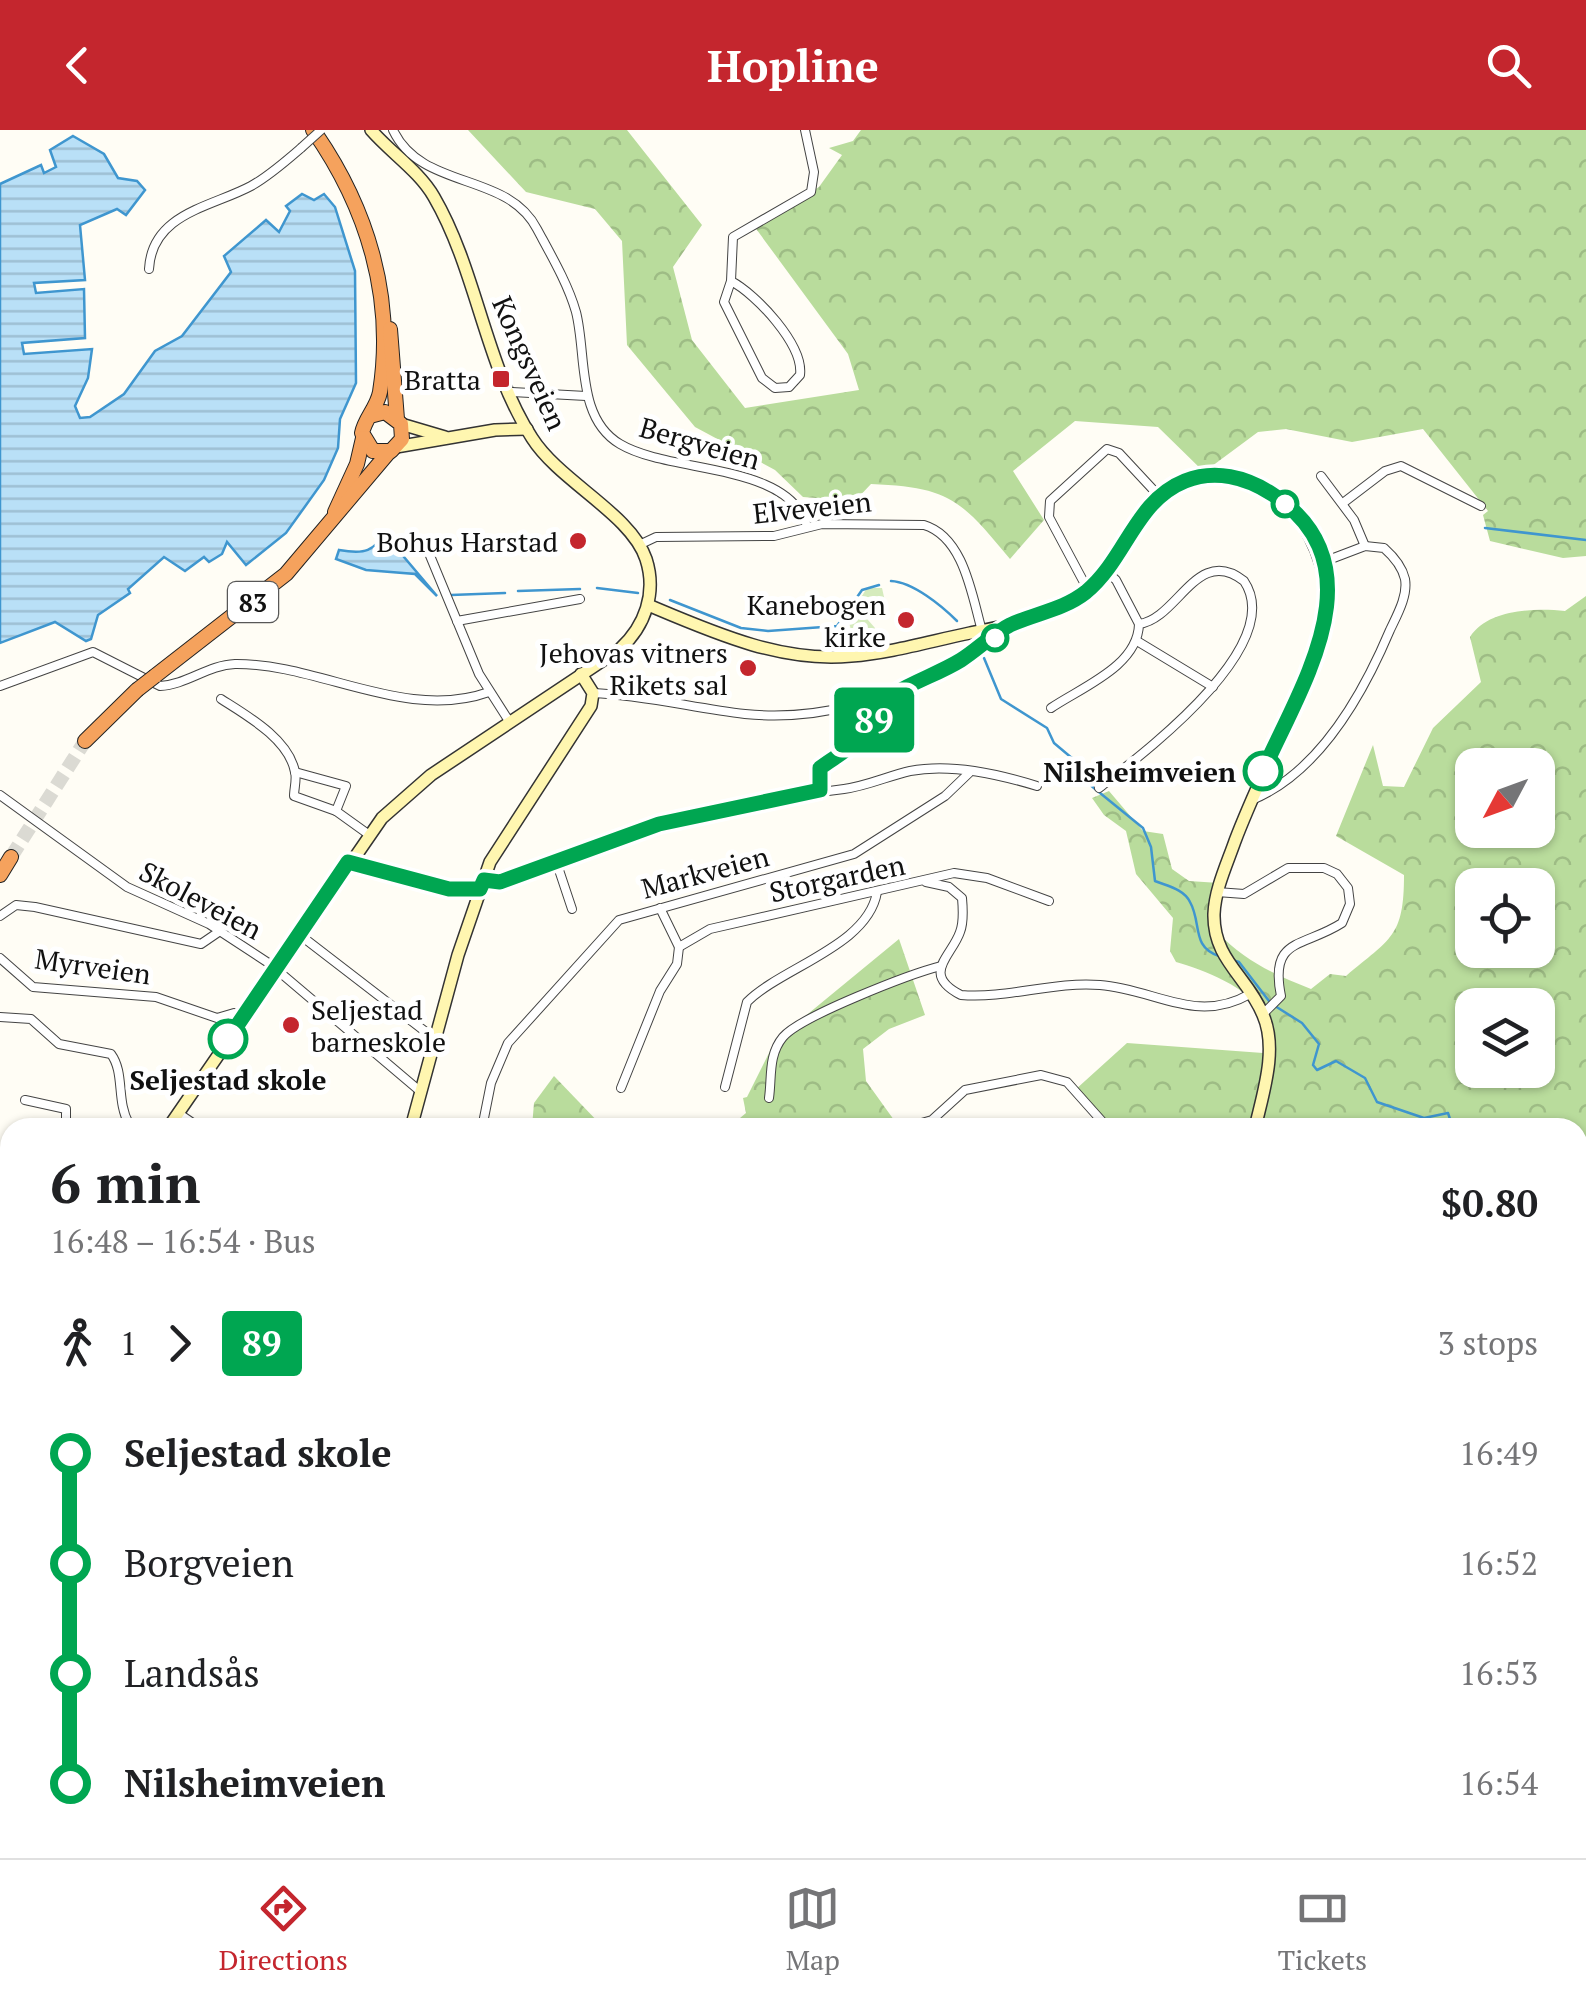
<!DOCTYPE html>
<meta charset="utf-8">
<style>
:root{--surface:#fff;--page:#f2f2f2;--text:#202124;--muted:#757577;--line:#e0e0e0;--accent:#c4262e}
body{margin:0;font-family:"PT Serif",serif;background:var(--page);color:var(--text);height:100vh;display:flex;flex-direction:column;font-size:38px;white-space:nowrap}
*{box-sizing:border-box;margin:0}
p{font-size:32px;color:var(--muted)}
.icon{flex:none;width:55px;height:55px;fill:none;stroke:currentColor;stroke-width:2;stroke-linecap:round;stroke-linejoin:round}
.map{position:relative;flex:1;overflow:hidden}
.side{position:absolute;left:0px;top:988px;width:1588px;height:742px;display:flex;flex-direction:column;background:var(--surface);border-radius:30px 30px 0 0;box-shadow:0 2px 8px #0004}
.side>*{flex:none}
.badge{padding:0 20px;border-radius:8px;font-size:35px;line-height:65px}
.needle{width:65px;rotate:229deg}
.tools{position:absolute;left:1455px;top:618px;display:grid;gap:20px}
.tools a{display:grid;place-items:center;width:100px;height:100px;border-radius:20px;background:var(--surface);box-shadow:0 2px 8px #0004;font-size:50px}
.map>.badge{position:absolute;translate:-50% -50%;box-shadow:0 0 0 5px #fff}
.legs{display:flex;align-items:center;gap:15px;height:110px;padding:0 50px;font-size:32px}
.legs p{margin-inline-start:auto}
.head{display:flex;align-items:center;justify-content:space-between;height:170px;padding:0 50px}
h1{font-size:55px;font-weight:800;line-height:75px}
ul{padding:0 50px;list-style:none}
li{display:flex;align-items:center;gap:35px;height:110px;font-size:38px}
li i{display:grid;place-items:center;width:15px;height:100%;margin:0 12px;background:currentColor}
li i::after{content:'';width:25px;height:25px;margin:-12px;border:8px solid;border-radius:50%;background:var(--surface)}
li p{margin-inline-start:auto}
li:first-child i{background:linear-gradient(#0000 50%,currentColor 0)}
li:last-child i{background:linear-gradient(currentColor 50%,#0000 0)}
header{display:flex;justify-content:space-between;align-items:center;height:130px;padding:0 50px;background:var(--accent);color:#fff;font-size:45px;font-weight:800}
.menu{display:flex;justify-content:space-around;align-items:center;height:140px;border-top:2px solid var(--line);background:var(--surface);font-size:28px;color:var(--muted)}
.menu a{display:grid;justify-items:center;gap:5px}
.menu .active{color:var(--accent)}
.map>svg:first-child{display:block}
.grass{fill:#d5ebbd}
.forest{fill:url(#forest-crowns);fill-rule:evenodd}
.water{fill:url(#water-rules);stroke:#3f96cf;stroke-width:2.5}
.lines{fill:none;stroke-linecap:round;stroke-linejoin:round}
.stream{stroke:#3f96cf;stroke-width:2.5}
.highway-tunnel{stroke:#dbdad3;stroke-width:14;stroke-dasharray:14 7;stroke-linecap:butt}
.street-casing{stroke:#444;stroke-width:10}
.secondary-casing{stroke:#333;stroke-width:14}
.highway-casing{stroke:#222;stroke-width:16}
.street{stroke:#fff;stroke-width:8}
.secondary{stroke:#fff6b0;stroke-width:11}
.highway{stroke:#f5a25d;stroke-width:14}
.street-bridge-casing{stroke:#444;stroke-width:10;stroke-linecap:butt}
.highway-bridge-casing{stroke:#222;stroke-width:16;stroke-linecap:butt}
.street-bridge{stroke:#fff;stroke-width:8}
.highway-bridge{stroke:#f5a25d;stroke-width:14}
.line-1-casing{stroke:#fff;stroke-width:22}
.line-1{stroke:#00a651;stroke-width:15}
.poi-dot{fill:#c4262e;stroke:#fff;stroke-width:4}
.stop-1-dot{fill:#fff;stroke:#00a651;stroke-width:5}
.labels{text-anchor:middle;dominant-baseline:central;stroke-width:10;stroke-linejoin:round;paint-order:stroke}
.shield{fill:#fff;stroke:#585858;stroke-width:2.5}
.shield-label{font-size:25px;font-weight:bold;fill:#111}
.street-label{font-size:28px;fill:#111;stroke:#fff}
.poi-label{font-size:28px;fill:#111;stroke:#fff;text-anchor:end}
.stop-label{font-size:28px;font-weight:bold;fill:#111;stroke:#fff;text-anchor:end}
</style>
<header><svg class="icon" aria-label="back" viewBox="0 0 24 24"><path d="M15 5l-7 7 7 7"/></svg>Hopline<svg class="icon" aria-label="search" viewBox="0 0 24 24"><circle cx="10" cy="10" r="6"/><path d="M15 15l6 6"/></svg></header>
<div class="map">
<svg width="1586" height="1728" viewBox="0 0 1586 1728">
<defs>
<pattern id="forest-crowns" width="20" height="18" patternUnits="userSpaceOnUse" patternTransform="scale(2.5)"><rect width="20" height="18" fill="#b9dc9c"/><path d="M2 6a3 3 0 1 1 6 0M12 15a3 3 0 1 1 6 0" fill="none" stroke="#9ebc85"/></pattern>
<pattern id="water-rules" width="6" height="5" patternUnits="userSpaceOnUse" patternTransform="scale(2.5)"><rect width="6" height="5" fill="#b9e0f7"/><path d="M0 2.5h6" fill="none" stroke="#9ebfd3"/></pattern>
</defs>
<rect width="100%" height="100%" fill="#fffdf5"/>
<polygon class="grass" points="867,458 882,458 888,485 876,490 861,482 875,498 861,513 853,508 848,488"/>
<g class="forest">
<path d="M468 0H627L702 95 673 137 692 210 745 278 859 260 848 224 754 96 819 57 842 25 829 18 853 11 861 0H1586V426L1563 428 1490 411 1483 385 1488 381 1423 299 1352 312 1286 299 1258 302 1204 342 1158 297 1075 291 1013 341 1044 390 1010 429C961 370 950 357 871 354L855 371 803 367 775 340 695 297 627 215 622 111 595 79 526 62Z"/>
<path d="M1586 466V1728H1373L1360 1720H1578V998L1103 997 1075 960 1127 913 1263 923C1264 913 1266 893 1262 884 1251 858 1202 839 1176 832L1170 821 1173 788 1136 744 1126 701 1104 685 1092 668 1109 661 1143 701 1163 704 1172 739 1189 751 1219 753 1217 802C1245 831 1273 844 1311 859L1330 844 1346 846C1391 808 1404 807 1404 745L1336 706 1373 615 1383 656 1404 657 1433 598 1481 552 1470 507C1488 479 1534 478 1565 481ZM1472 635H1538V700H1472ZM1472 755H1538V820H1472ZM1472 875H1538V940H1472Z"/>
<polygon points="899,809 925,885 889,899 863,919 866,951 899,997 728,998 746,983 743,968 747,967 775,911"/>
<polygon points="554,946 603,997 532,997 534,973"/>
<polygon points="717,1720 1336,1720 1333,1728 716,1728"/>
</g>
<g class="water">
<polygon points="73,6 104,24 118,48 137,51 145,60 126,85 117,79 80,95 85,150 34,153 36,163 84,159 85,208 22,213 24,224 92,219 88,248 75,276 80,288 90,287 124,264 155,221 182,206 231,142 224,126 266,90 279,102 290,81 286,76 302,64 314,70 324,64 335,77 355,141 356,253 340,289 338,318 324,350 286,403 246,435 227,412 222,424 209,432 204,427 185,441 164,427 128,459 130,463 98,485 91,509 86,511 55,492 0,513 0,54 41,35 44,43 56,37 50,20"/>
<path d="M389 401 404 427 437 466 415 444 366 440 336 429 339 420C367 425 371 421 389 401Z"/>
</g>
<g class="lines">
<g class="stream">
<polyline points="1485,398 1586,410"/>
<path d="M891 451C913 452 942 476 957 491"/>
<polyline points="597,458 638,463"/>
<polyline points="518,461 580,459"/>
<polyline points="451,465 505,463"/>
<polyline points="670,470 741,498 768,501 837,496 862,460 879,455"/>
<path d="M984 528 1001 569 1047 598 1054 613 1073 629 1089 654 1143 698 1151 717 1155 751C1167 756 1184 759 1190 772 1202 793 1191 817 1219 826"/>
<polyline points="1232,830 1239,832 1269,871"/>
<polyline points="1275,876 1302,893 1319,914 1313,935 1317,940 1336,931 1365,948 1377,972 1424,988 1448,983 1453,998"/>
<polyline points="1578,1052 1586,1053"/>
<polyline points="1129,1720 1145,1728"/>
<polyline points="1265,1720 1274,1728"/>
<polyline points="1176,1728 1199,1720"/>
</g>
<polyline class="highway-tunnel" points="11,727 85,611"/>
<g class="street-casing">
<g id="street">
<path d="M393 0C422 61 507 41 537 99 551 125 568 154 576 182 587 225 576 288 620 314 670 344 788 332 807 396"/>
<path d="M149 139C152 83 212 77 251 56 269 46 286 31 301 18"/>
<path d="M731 151C756 164 804 215 800 245L789 257 775 258 762 248 724 172 731 151 733 107 811 62 814 42 805 0"/>
<polyline points="512,262 586,266"/>
<polyline points="1321,346 1354,390 1365,416"/>
<polyline points="1343,373 1385,341 1401,336 1481,376"/>
<path d="M639 415 656 407 774 406 822 394 924 395C964 407 972 466 982 501"/>
<polyline points="426,416 479,544 509,591"/>
<polyline points="1088,460 1049,387 1050,371 1107,319 1119,323 1159,366"/>
<polyline points="457,491 580,469"/>
<polyline points="1137,511 1213,557"/>
<path d="M0 556 93 522 160 556C186 555 208 535 235 534 319 533 405 592 489 562"/>
<path d="M593 563C644 565 694 578 745 584 813 591 878 573 938 543 961 531 991 516 1007 496"/>
<path d="M221 569C246 585 289 609 295 642 297 649 294 659 294 666L336 681 368 704"/>
<path d="M1051 578C1082 557 1138 536 1139 494"/>
<polyline points="295,642 346,656 336,681"/>
<path d="M1099 658C1141 625 1288 516 1244 451 1197 414 1178 489 1139 494L1116 450 1106 441"/>
<polyline points="820,659 821,637 858,609 889,565"/>
<polyline points="0,665 127,757 209,794 270,834 421,962"/>
<path d="M1252 670C1320 642 1363 564 1390 500 1397 485 1408 466 1405 449 1402 436 1393 426 1384 418L1365 416 1323 432"/>
<polyline points="556,731 572,779"/>
<polyline points="347,733 449,759 480,759"/>
<path d="M483 750 500 752C612 707 724 673 844 659 867 656 888 646 910 641 951 633 998 644 1037 656"/>
<path d="M926 752 949 757 962 768C963 779 964 792 960 802 952 826 920 844 961 865 1007 869 1054 851 1100 855 1155 859 1196 895 1250 864"/>
<path d="M1217 762 1244 764 1288 738H1324L1337 744 1348 758 1350 774 1342 793C1303 818 1269 807 1281 866L1263 884"/>
<polyline points="660,778 679,817 710,799 954,743 987,748 1049,771"/>
<polyline points="0,786 16,775 35,777 201,814 220,801"/>
<polyline points="300,805 435,909"/>
<polyline points="0,828 33,857 156,867 217,888 234,883 244,886"/>
<path d="M0 887 31 889 59 914 111 924C125 943 116 971 129 994"/>
<path d="M725 957 747 872C782 837 868 816 877 762"/>
<polyline points="621,958 660,861 677,834 679,817"/>
<path d="M769 968C772 947 768 925 783 907 801 886 910 844 941 836"/>
<polyline points="25,970 66,979 66,998"/>
<polyline points="178,983 200,998"/>
<polyline points="412,993 431,998"/>
<polyline points="482,998 491,953 508,913 619,790 854,724 945,666 969,643"/>
<polyline points="904,998 932,990 965,960 1041,945 1067,952 1108,998"/>
<polyline points="0,1106 10,1108"/>
<polyline points="0,1195 10,1196"/>
<polyline points="0,1263 10,1254"/>
<polyline points="0,1363 10,1371"/>
<polyline points="0,1460 10,1470"/>
<polyline points="0,1471 2,1470"/>
<polyline points="0,1595 10,1594"/>
<polyline points="160,1728 169,1720"/>
<polyline points="524,1728 546,1720"/>
</g>
</g>
<g class="secondary-casing">
<g id="secondary">
<polyline points="401,294 445,307"/>
<polyline points="396,317 495,300 527,299"/>
<path d="M648 475C712 502 781 533 851 526 891 523 931 511 970 503 1011 495 1056 487 1089 459 1128 425 1137 367 1190 349 1275 320 1337 420 1326 492 1303 568 1263 637 1235 711 1227 734 1215 759 1214 784 1213 830 1248 847 1263 885 1278 919 1263 963 1255 998"/>
<path d="M168 998 382 688 431 645 620 519C645 496 657 463 646 429 631 384 560 352 532 308 485 235 477 141 434 67 419 41 391 23 371 0"/>
<polyline points="411,998 458,825 490,732 591,576 593,563 581,544"/>
<polyline points="0,1405 10,1389"/>
<polyline points="60,1728 68,1720"/>
</g>
</g>
<g class="highway-casing">
<g id="highway">
<path d="M313 0C367 77 395 167 380 262 377 278 365 288 362 303L373 321H391L402 309 401 294 385 282 370 286"/>
<polyline points="390,199 397,289"/>
<polyline points="335,382 357,334 363,308"/>
<polyline points="155,546 286,444 389,322"/>
<polyline points="85,611 137,560"/>
<polyline points="0,745 11,727"/>
</g>
</g>
<use href="#street" class="street"/>
<use href="#secondary" class="secondary"/>
<use href="#highway" class="highway"/>
<g class="street-bridge-casing">
<polyline id="street-bridge" points="301,18 321,0"/>
</g>
<g class="highway-bridge-casing">
<polyline id="highway-bridge" points="137,560 155,546"/>
</g>
<use href="#street-bridge" class="street-bridge"/>
<use href="#highway-bridge" class="highway-bridge"/>
</g>
<g class="lines">
<g class="line-1-casing">
<path id="line-1" d="M228 909 348 732 449 759H480L484 750 500 752 659 694 820 660V638C833 628 846 622 857 610 868 598 881 571 894 564 915 551 940 543 961 530 977 520 994 503 1010 495 1036 483 1063 480 1086 462 1126 429 1135 371 1185 351 1215 339 1246 347 1272 364 1382 435 1301 555 1263 641"/>
</g>
<use href="#line-1" class="line-1"/>
</g>
<g class="poi-dot">
<rect x="491" y="239" width="20" height="20" rx="5"/>
<circle cx="578" cy="411" r="10"/>
<circle cx="906" cy="490" r="10"/>
<circle cx="748" cy="538" r="10"/>
<circle cx="291" cy="895" r="10"/>
</g>
<g class="stop-1-dot">
<circle cx="1285" cy="374" r="12"/>
<circle cx="995" cy="508" r="12"/>
<circle cx="1263" cy="641" r="18"/>
<circle cx="228" cy="909" r="18"/>
</g>
<g class="labels">
<rect class="shield" x="228" y="452" width="50" height="40" rx="8"/>
<g class="shield-label">
<text x="253" y="472">83</text>
</g>
<g class="street-label">
<text transform="translate(530 233) rotate(66)">Kongsveien</text>
<text transform="translate(700 313) rotate(16)">Bergveien</text>
<text transform="translate(812 377) rotate(-6)">Elveveien</text>
<text transform="translate(705 742) rotate(-15)">Markveien</text>
<text transform="translate(837 748) rotate(-12)">Storgarden</text>
<text transform="translate(201 770) rotate(28)">Skoleveien</text>
<text transform="translate(93 836) rotate(8)">Myrveien</text>
</g>
<g class="poi-label">
<text x="481" y="249">Bratta</text>
<text x="558" y="411">Bohus Harstad</text>
<text x="886" y="474">Kanebogen<tspan x="886" dy="32">kirke</tspan></text>
<text x="728" y="522">Jehovas vitners<tspan x="728" dy="32">Rikets sal</tspan></text>
<text x="311" y="879" text-anchor="start">Seljestad<tspan x="311" dy="32">barneskole</tspan></text>
</g>
<g class="stop-label">
<text x="1236" y="641">Nilsheimveien</text>
<text x="228" y="949" text-anchor="middle">Seljestad skole</text>
</g>
</g>
</svg>
<div class="tools">
<a><svg class="needle" viewBox="-14 -14 28 28"><path d="M0-13l5 13h-10z" fill="#e53935"/><path d="M0 13l5-13h-10z" fill="#757577"/></svg></a>
<a><svg class="icon" aria-label="locate" viewBox="0 0 24 24"><circle cx="12" cy="12" r="6"/><path d="M12 2v4M12 18v4M2 12h4M18 12h4"/></svg></a>
<a><svg class="icon" aria-label="layers" viewBox="0 0 24 24"><path d="M12 4l9 5-9 5-9-5zM3 14l9 5 9-5"/></svg></a>
</div>
<b class="badge" style="left:874px;top:590px;background:#00a651;color:#fff">89</b>
<section class="side">
<div class="head"><div><h1>6 min</h1><p>16:48 – 16:54 · Bus</p></div><b>$0.80</b></div>
<div class="legs"><svg class="icon" aria-label="walk" viewBox="0 0 24 24"><circle cx="13" cy="4" r="2"/><path d="M13 8l-2 6 4 7M11 14l-3 7M7 12l3-4h3l4 4"/></svg>1<svg class="icon" aria-label="forward" viewBox="0 0 24 24"><path d="M9 5l7 7-7 7"/></svg><b class="badge" style="background:#00a651;color:#fff">89</b><p>3 stops</p></div>
<ul>
<li><i style="color:#00a651"></i><b>Seljestad skole</b><p>16:49</p></li>
<li><i style="color:#00a651"></i><span>Borgveien</span><p>16:52</p></li>
<li><i style="color:#00a651"></i><span>Landsås</span><p>16:53</p></li>
<li><i style="color:#00a651"></i><b>Nilsheimveien</b><p>16:54</p></li>
</ul>
</section>
</div>
<nav class="menu">
<a class="active"><svg class="icon" aria-label="directions" viewBox="0 0 24 24"><path d="M12 3l9 9-9 9-9-9zM9 14v-3h6M13 9l2 2-2 2"/></svg>Directions</a>
<a><svg class="icon" aria-label="map" viewBox="0 0 24 24"><path d="M3 6l6-2 6 2 6-2v14l-6 2-6-2-6 2zM9 4v14M15 6v14"/></svg>Map</a>
<a><svg class="icon" aria-label="tickets" viewBox="0 0 24 24"><path d="M3 7h18v10H3zM15 7v10"/></svg>Tickets</a>
</nav>
